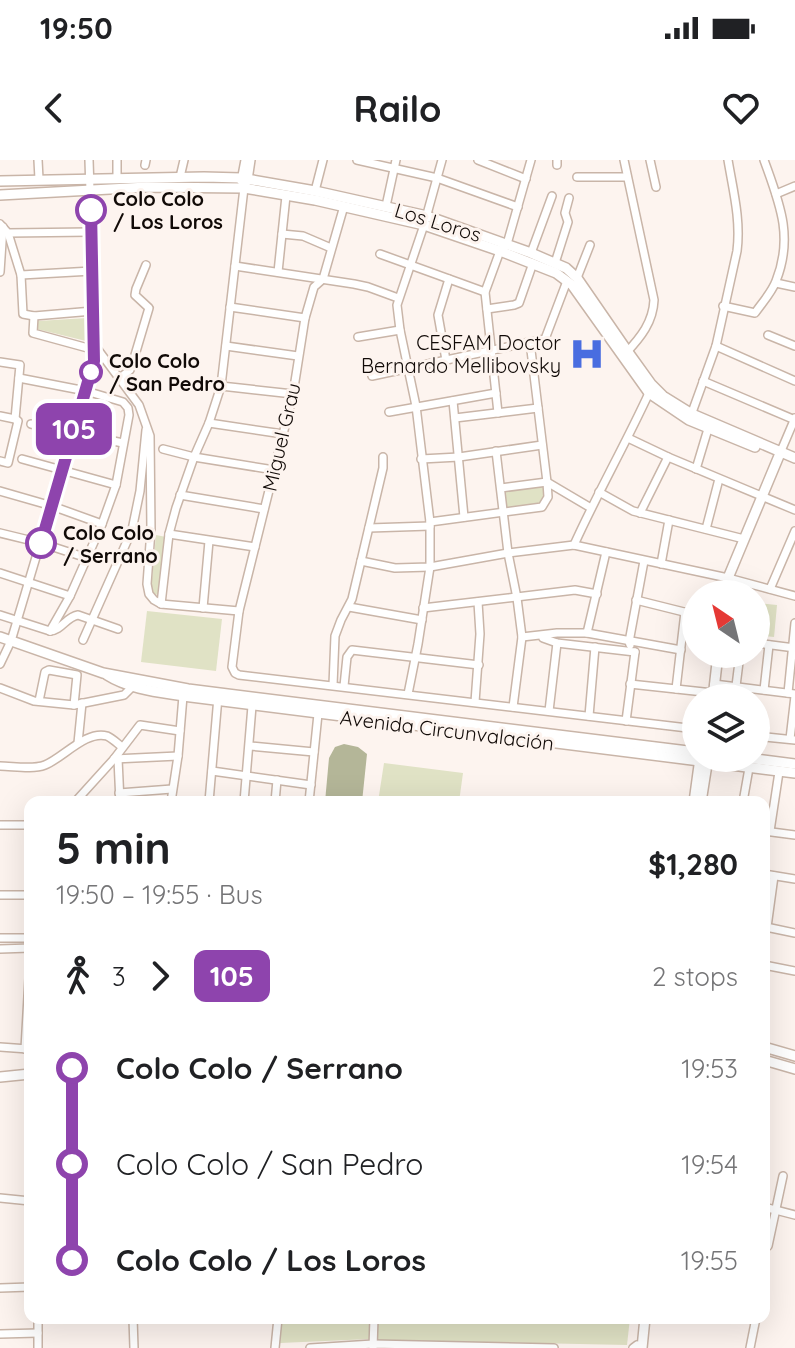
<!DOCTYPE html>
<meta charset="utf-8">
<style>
:root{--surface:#fff;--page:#f2f2f2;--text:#202124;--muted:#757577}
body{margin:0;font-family:Quicksand,sans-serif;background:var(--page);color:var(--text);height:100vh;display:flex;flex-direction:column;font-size:30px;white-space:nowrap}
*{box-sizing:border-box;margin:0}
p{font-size:26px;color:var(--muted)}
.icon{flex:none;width:44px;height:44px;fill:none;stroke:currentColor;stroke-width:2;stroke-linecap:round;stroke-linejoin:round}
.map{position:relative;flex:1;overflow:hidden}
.side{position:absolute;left:24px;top:636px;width:746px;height:528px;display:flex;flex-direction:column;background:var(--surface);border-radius:16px;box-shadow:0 8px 32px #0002}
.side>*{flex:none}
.badge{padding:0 16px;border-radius:12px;font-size:28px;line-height:52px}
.needle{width:52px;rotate:325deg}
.controls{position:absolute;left:682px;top:420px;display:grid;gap:16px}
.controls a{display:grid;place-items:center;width:88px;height:88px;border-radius:50%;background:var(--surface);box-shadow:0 8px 32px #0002;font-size:40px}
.map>.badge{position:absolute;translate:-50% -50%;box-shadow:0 0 0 4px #fff}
.legs{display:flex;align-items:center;gap:12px;height:88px;padding:0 32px;font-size:26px}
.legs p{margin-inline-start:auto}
.head{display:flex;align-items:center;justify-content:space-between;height:136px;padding:0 32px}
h1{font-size:44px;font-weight:700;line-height:60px}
ul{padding:0 32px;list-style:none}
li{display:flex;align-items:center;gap:28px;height:96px;font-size:30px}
li i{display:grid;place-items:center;width:12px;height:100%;margin:0 10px;background:currentColor}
li i::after{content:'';width:20px;height:20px;margin:-10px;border:6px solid;border-radius:50%;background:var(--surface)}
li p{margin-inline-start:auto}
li:first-child i{background:linear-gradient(#0000 50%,currentColor 0)}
li:last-child i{background:linear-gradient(currentColor 50%,#0000 0)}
.status{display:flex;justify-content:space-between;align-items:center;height:56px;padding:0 40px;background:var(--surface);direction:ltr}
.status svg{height:22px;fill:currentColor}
header{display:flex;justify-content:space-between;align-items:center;height:104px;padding:0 32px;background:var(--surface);font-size:36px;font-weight:700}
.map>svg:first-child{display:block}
.green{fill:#e0e2c5}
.forest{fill:#b4b698}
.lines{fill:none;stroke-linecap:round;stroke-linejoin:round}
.minor-casing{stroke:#c9b5a8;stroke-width:10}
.major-casing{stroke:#c9b5a8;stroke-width:12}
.minor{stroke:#fff;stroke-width:7}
.major{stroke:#fff;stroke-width:9}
.line-1-casing{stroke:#fff;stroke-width:18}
.line-1{stroke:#8e44ad;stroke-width:12}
.stop-1-dot{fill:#fff;stroke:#8e44ad;stroke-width:4}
.labels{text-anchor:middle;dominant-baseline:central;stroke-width:6;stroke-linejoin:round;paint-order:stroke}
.stop-label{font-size:20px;font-weight:bold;fill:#110a07;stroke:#fdf4ef;text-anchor:start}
.street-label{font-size:20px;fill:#110a07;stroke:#fdf4ef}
.poi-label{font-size:20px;fill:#110a07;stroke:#fdf4ef;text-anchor:end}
</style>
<div class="status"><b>19:50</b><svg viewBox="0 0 49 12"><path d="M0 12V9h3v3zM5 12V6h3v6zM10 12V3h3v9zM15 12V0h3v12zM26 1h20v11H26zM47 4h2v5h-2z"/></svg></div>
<header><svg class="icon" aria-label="back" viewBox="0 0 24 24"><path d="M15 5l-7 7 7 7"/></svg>Railo<svg class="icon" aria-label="heart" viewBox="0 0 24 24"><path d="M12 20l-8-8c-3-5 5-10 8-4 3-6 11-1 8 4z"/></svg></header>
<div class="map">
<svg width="795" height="1188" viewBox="0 0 795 1188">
<rect width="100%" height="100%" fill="#fdf4ef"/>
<g class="green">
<polygon points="87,158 86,181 37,169 38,161"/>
<polygon points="544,324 545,337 541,344 505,348 503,329"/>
<polygon points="156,375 166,377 158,435 154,434 151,430"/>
<polygon points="758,443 777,445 774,477 756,475"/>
<polygon points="147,451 222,459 216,511 141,502"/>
<polygon points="384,603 463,613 459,642 378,642"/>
<polygon points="281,1158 370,1158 370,1179 280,1183"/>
<polygon points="378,1158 630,1158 627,1185 378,1180"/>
</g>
<polygon class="forest" points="344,584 358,587 367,594 362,642 325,642 329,598 335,587"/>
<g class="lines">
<g class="minor-casing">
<g id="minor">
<polyline points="38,0 39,19"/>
<polyline points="117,0 117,19"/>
<polyline points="357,0 437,18 518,47"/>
<polyline points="478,0 526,19"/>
<path d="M624 0 654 140C653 162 641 177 626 193"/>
<polyline points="650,0 656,27"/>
<polyline points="145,5 146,0"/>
<polyline points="557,5 557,0"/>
<polyline points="180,17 184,0"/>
<polyline points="577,17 627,17"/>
<polyline points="241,21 245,0"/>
<polyline points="315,31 323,0"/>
<polyline points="776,34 795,26"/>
<polyline points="344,46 323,119 314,127 305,158 293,234 239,451 232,507 235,513 239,515 696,569"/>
<polyline points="386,46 396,0"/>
<polyline points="0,64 8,73 91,72"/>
<polyline points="8,73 21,115 23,154 34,156 93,151"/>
<polyline points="282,74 303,76 331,88"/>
<polyline points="531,93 552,36"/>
<polyline points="380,94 485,132"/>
<polyline points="555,103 568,62 565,53 569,38"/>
<polyline points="235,106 354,124 368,127 398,138"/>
<polyline points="0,112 3,67"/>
<polyline points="278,112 286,36"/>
<polyline points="21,115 92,111"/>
<polyline points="577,118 590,85"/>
<polyline points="776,123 795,127"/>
<path d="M723 146 755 153C762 143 772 132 776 121 794 76 779 42 764 0"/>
<polyline points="230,147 305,158"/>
<polyline points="487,149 514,145 519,143 533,103"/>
<polyline points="34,156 33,173 95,190"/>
<polyline points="768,175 795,186"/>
<polyline points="358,177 400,170"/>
<polyline points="226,186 298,196"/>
<polyline points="716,186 795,221"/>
<polyline points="96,187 139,245 150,276 151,370 147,424 149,434 154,440 161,444 239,451"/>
<polyline points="446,200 438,155 449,119"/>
<polyline points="0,202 20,205 15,259"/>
<polyline points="372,216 530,182"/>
<polyline points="19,218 86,231 123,242 128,248 129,255 116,325 102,364 70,436 50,471"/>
<polyline points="120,218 130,210 132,205 149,148 135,135 136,129 146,105"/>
<polyline points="703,221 795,260"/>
<polyline points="221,226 293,234"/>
<polyline points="453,241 464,357"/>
<polyline points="389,252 496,233"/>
<polyline points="498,253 485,132 500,91 507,84 531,0"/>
<polyline points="0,256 15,259 18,261 8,303 0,301"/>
<polyline points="455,258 538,248"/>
<path d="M690 258 716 186 737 91C741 60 733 30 728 0"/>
<polyline points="209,263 283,274"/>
<polyline points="31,264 123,283"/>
<polyline points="628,278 668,297 795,350"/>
<polyline points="163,289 194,297 274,310"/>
<polyline points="496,291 508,393 517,438 522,477 513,547"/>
<polyline points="781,291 795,258"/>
<polyline points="22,299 116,325"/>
<polyline points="421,299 459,297 542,285"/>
<polyline points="696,309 708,269"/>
<polyline points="501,328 547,322 591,348"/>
<polyline points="0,331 52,346 102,364"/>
<polyline points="599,332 633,351 744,379"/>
<polyline points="180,335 264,349"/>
<polyline points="640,353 668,297"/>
<polyline points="430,362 542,347 548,337 547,322 530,182 545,179 567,121"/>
<polyline points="369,368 430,366"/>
<polyline points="706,369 719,319"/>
<polyline points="0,373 41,383 87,398"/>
<polyline points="169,374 255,387"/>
<path d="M574 385C597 334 625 285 649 233"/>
<polyline points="361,401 395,408 430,407 508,393 574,385 728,418 795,436"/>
<polyline points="661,404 669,360"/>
<polyline points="0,413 70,436"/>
<polyline points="770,429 795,371"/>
<polyline points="636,440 696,455"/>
<polyline points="161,444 169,374 176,348 194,297 209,263 221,226 244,28 248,20 251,0"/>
<polyline points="349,447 422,460"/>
<polyline points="203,448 209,381"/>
<polyline points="423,448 575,430 597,434"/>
<polyline points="0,455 50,471"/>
<path d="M50 471C62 470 66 457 78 455L118 469"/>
<polyline points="587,473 606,392"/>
<polyline points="522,477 557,473 587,473 681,490"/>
<polyline points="543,478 557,483 635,492"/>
<polyline points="83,480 132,370 140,331 146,270"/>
<polyline points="756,483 795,488"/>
<polyline points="630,485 629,482 644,401"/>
<polyline points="0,504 11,481 93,206 95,185 89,0"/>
<polyline points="630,524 713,533"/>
<polyline points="714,524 795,534"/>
<polyline points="333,525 335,476 341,460 352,439 383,308 383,297"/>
<polyline points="344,526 347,497 352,490 479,505"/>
<polyline points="736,526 740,494"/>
<polyline points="0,528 34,541 74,545 124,535 133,526"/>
<polyline points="676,529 685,452"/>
<polyline points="764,530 769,485"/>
<polyline points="788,533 795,463"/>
<polyline points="408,534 418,484 430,407 430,362 416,246 400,170 397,145 424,65 442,0"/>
<polyline points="39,541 45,512 49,510 77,515 74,545"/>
<polyline points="475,542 480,474 478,442"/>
<polyline points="549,551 557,483"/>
<polyline points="589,556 595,487"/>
<polyline points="626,561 635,492"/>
<polyline points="756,576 795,580"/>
<polyline points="790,579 795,536"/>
<polyline points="78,583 82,543"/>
<polyline points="250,586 314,592"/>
<polyline points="114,599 178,596"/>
<polyline points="118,599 120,642"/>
<path d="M0 606C13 606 32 610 45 605 63 598 86 570 107 576 112 578 118 584 122 587"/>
<polyline points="212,611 311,625"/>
<polyline points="119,633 172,629"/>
<polyline points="75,642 114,599 140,565 180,571"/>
<polyline points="171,642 178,596 183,536"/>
<polyline points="209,642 218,537"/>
<polyline points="244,642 252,546"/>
<polyline points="275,642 277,620"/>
<polyline points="309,642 318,554"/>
<polyline points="743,642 749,608"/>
<polyline points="0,665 26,665 30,669"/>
<polyline points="764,671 795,675"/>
<polyline points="770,671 779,612"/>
<polyline points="764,714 795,719"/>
<polyline points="0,735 30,735"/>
<polyline points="766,767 795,773"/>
<polyline points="767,767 774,716"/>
<polyline points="0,778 30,778"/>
<polyline points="0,789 30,788"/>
<polyline points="764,805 795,811"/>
<polyline points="0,887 28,889"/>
<polyline points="25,889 30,801"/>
<polyline points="0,1038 30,1041"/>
<polyline points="764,1047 795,1055"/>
<polyline points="768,1086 783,1016"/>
<polyline points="764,1111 764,1110"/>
<polyline points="0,1128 30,1127"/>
<polyline points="38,1158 38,1188"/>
<polyline points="133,1158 134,1188"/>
<polyline points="0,1174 38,1173"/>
<polyline points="275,1188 278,1158"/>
<polyline points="310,1188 373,1184 554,1188"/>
<polyline points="373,1188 374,1158"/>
<polyline points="633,1188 637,1185"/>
<polyline points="750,1188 756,1158"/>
</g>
</g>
<g class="major-casing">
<g id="major">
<polyline points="0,21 204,17 241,18 315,31 427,56 531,93 566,108 577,118 628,192 651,224 663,236 692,254 795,298"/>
<polyline points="0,35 147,27 244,28 315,40 424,65 500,91 556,113 572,125 649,233 689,260 755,287"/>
<polyline points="726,434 728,418 781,291"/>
<polyline points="0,477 103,513 188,529 696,592"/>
<path d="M107 515C129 529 158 532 183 536L795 613"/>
<polyline points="713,538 718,494"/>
<polyline points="747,598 795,604"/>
<polyline points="694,642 700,598"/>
<polyline points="701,642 708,598"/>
<polyline points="764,887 795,896"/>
<polyline points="764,900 795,909"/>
<polyline points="0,917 30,914"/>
<polyline points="642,1188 645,1158"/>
</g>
</g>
<use href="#minor" class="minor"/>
<use href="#major" class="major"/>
</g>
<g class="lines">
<g class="line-1-casing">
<polyline id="line-1" points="41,383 94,201 91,50"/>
</g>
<use href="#line-1" class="line-1"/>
</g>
<defs>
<g id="hospital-bare" transform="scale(2.76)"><path d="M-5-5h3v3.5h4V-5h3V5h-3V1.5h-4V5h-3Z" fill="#496de0" stroke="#fdf4ef" stroke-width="2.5" paint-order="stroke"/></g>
</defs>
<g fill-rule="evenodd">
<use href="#hospital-bare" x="587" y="194"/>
</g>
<g class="stop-1-dot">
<circle cx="91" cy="50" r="14"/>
<circle cx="91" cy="212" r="10"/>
<circle cx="41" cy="383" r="14"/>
</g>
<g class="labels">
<g class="stop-label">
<text x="113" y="38">Colo Colo<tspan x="113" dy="23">/ Los Loros</tspan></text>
<text x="109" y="200">Colo Colo<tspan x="109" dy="23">/ San Pedro</tspan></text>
<text x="63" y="372">Colo Colo<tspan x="63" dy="23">/ Serrano</tspan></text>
</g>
<g class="street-label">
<text transform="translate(438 62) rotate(17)">Los Loros</text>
<text transform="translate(281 277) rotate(-77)">Miguel Grau</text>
<text transform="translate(447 570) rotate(7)">Avenida Circunvalación</text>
</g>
<g class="poi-label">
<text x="561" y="182">CESFAM Doctor<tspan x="561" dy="23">Bernardo Mellibovsky</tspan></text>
</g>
</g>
</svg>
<div class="controls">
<a><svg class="needle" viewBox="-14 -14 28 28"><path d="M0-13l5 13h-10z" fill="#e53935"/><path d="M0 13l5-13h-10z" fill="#757577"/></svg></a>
<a><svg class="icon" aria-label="layers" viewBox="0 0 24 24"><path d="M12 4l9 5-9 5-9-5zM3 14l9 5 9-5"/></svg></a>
</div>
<b class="badge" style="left:74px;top:269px;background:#8e44ad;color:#fff">105</b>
<section class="side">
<div class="head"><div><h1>5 min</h1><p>19:50 – 19:55 · Bus</p></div><b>$1,280</b></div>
<div class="legs"><svg class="icon" aria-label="walk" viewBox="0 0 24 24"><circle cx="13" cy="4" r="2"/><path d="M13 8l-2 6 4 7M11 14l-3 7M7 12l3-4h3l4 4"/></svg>3<svg class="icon" aria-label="forward" viewBox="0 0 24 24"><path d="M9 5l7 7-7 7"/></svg><b class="badge" style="background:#8e44ad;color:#fff">105</b><p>2 stops</p></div>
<ul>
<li><i style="color:#8e44ad"></i><b>Colo Colo / Serrano</b><p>19:53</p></li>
<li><i style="color:#8e44ad"></i><span>Colo Colo / San Pedro</span><p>19:54</p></li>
<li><i style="color:#8e44ad"></i><b>Colo Colo / Los Loros</b><p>19:55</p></li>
</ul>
</section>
</div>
